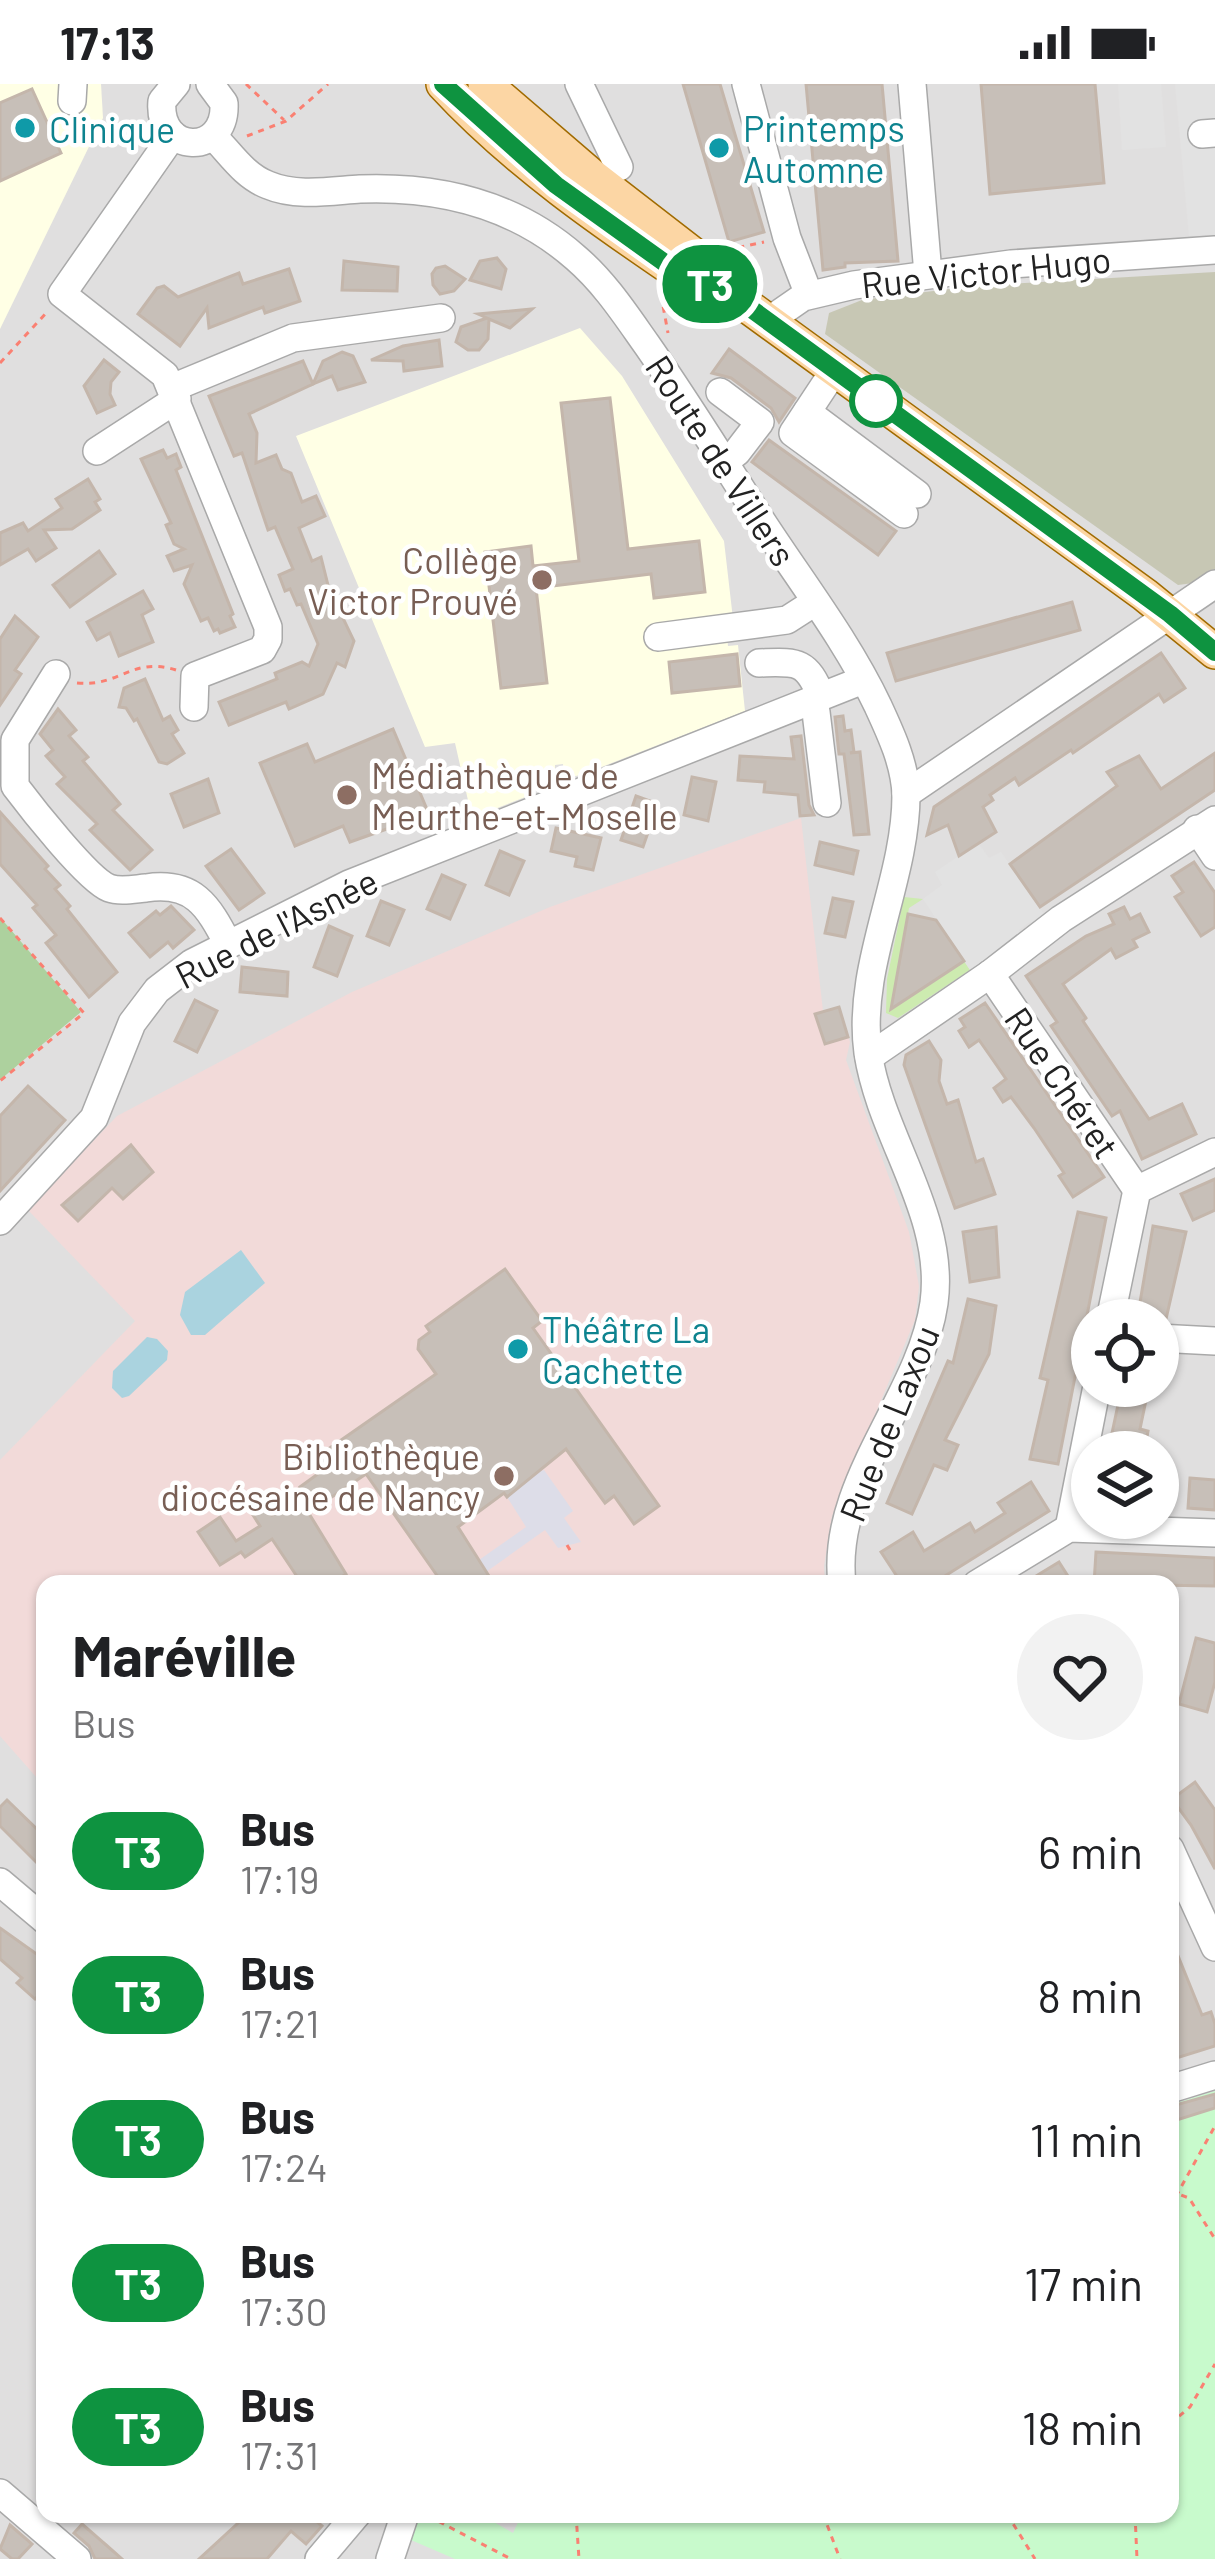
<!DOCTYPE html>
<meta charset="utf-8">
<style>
:root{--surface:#fff;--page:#f2f2f2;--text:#202124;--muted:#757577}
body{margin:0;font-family:Barlow,sans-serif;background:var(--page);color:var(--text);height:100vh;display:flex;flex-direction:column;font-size:45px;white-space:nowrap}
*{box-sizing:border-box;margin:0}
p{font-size:39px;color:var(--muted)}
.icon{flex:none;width:66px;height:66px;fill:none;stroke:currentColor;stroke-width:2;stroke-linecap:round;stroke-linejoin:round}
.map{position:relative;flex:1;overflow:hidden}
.side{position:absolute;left:36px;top:1491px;width:1143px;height:948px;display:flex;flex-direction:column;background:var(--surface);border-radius:24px;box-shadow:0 3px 9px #0004}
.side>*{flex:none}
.badge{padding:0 24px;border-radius:39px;font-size:42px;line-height:78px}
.buttons{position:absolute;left:1071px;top:1215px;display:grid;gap:24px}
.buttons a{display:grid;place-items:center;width:108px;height:108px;border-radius:50%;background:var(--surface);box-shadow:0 3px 9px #0004;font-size:60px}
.map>.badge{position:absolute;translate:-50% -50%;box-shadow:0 0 0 6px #fff}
.round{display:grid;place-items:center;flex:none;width:126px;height:126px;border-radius:63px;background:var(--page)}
.overview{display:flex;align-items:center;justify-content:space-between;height:204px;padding:0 36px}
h1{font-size:57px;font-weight:700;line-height:90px}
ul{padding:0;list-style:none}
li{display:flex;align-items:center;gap:36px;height:144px;padding:0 36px}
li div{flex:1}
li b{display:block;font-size:45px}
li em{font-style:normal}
li .badge{min-width:132px;font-weight:700;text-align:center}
.status{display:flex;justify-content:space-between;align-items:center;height:84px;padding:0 60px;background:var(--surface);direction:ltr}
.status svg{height:33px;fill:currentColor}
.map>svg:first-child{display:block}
.residential{fill:#e0dfdf;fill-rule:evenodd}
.commercial{fill:#f2dad9}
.education{fill:#ffffe5}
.construction{fill:#c7c7b4}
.grass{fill:#cdebb0}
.forest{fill:#add19e}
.park{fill:#c8facc}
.parking{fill:#e2e2e2}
.plaza{fill:#dddde8}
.water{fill:#aad3df}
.building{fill:#c7bfb8;stroke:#c4b6ab;stroke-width:3}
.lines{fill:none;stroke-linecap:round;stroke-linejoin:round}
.minor-casing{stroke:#a9a9a9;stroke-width:30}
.major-casing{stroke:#a06b00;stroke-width:36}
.path{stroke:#fa8072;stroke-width:3;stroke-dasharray:6 6;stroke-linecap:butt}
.minor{stroke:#fff;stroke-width:27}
.major{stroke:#fcd6a4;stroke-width:33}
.line-casing{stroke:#fff;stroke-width:27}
.line{stroke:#0e9340;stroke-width:18}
.culture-dot{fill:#0f9aa8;stroke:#fff;stroke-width:4.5}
.stop-dot{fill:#fff;stroke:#0e9340;stroke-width:6}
.education-dot{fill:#8d6e63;stroke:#fff;stroke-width:4.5}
.labels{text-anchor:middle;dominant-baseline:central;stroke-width:9;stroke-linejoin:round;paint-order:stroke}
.culture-label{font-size:36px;fill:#0d838f;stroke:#fff;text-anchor:start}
.street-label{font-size:36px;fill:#222;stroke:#fff}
.education-label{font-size:36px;fill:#785e54;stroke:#fff;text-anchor:end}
</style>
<div class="status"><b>17:13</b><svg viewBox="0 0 49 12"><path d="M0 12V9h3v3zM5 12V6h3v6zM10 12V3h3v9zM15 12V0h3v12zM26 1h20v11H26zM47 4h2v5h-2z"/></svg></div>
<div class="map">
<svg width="1215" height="2475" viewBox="0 0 1215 2475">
<rect width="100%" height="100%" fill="#f2efe9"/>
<path class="residential" d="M0 0H1215V2475H0V996L81 928 0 833ZM1092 1236H1158V1302H1092ZM1092 1368H1158V1434H1092ZM45 1500H1170V2430H45Z"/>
<polygon class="commercial" points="801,734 823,927 839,923 850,958 846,976 909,1148 919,1202 915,1236 832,1432 824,1482 825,1500 45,1500 45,1703 0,1652 0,1376 135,1237 28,1126 117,1032 352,908 550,823"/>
<g class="education">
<polygon points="0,0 101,0 103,34 0,245"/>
<polygon points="580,244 622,292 724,457 733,535 725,537 728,562 738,561 745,627 581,691 564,694 563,680 555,681 555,693 534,701 533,710 472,734 455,659 425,663 296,352"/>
</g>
<polygon class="construction" points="1215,188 1215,488 1201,498 1178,501 825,250 829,229 862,216 973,202"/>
<polygon class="grass" points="904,813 923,815 909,824 894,913 899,919 964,877 970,886 898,934 886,929 887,895"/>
<polygon class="forest" points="0,833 81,928 0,996"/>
<polygon class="park" points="1215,2007 1215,2475 455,2475 411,2456 418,2430 480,2430 513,2449 522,2430 1170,2430 1170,2021"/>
<g class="parking">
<polygon points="1118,0 1161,0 1166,63 1122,66"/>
<polygon points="1175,0 1215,0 1215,151 1189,152"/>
<polygon points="978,759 989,774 1001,768 1046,833 1034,841 1030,838 1019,846 1021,851 970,886 923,815 942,801 935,788"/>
</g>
<polygon class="plaza" points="544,1386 573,1427 564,1434 581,1458 558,1464 545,1446 486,1488 479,1476 526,1443 507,1413 533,1390"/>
<g class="water">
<polygon points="241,1166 265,1199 205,1251 191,1251 180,1231 185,1208"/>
<polygon points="147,1253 157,1255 168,1267 167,1276 129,1312 122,1314 112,1304 113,1287"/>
</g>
<g class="building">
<polygon points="683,0 720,0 764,148 729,158"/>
<polygon points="806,0 882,0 898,177 845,179 845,183 823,186"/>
<polygon points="981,0 1095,0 1104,99 990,110"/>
<polygon points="32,5 61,69 0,97 0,19"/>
<polygon points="497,174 506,185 501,205 470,196 480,177"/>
<polygon points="344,177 398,183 397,207 342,206"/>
<polygon points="445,182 465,195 454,207 440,210 433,201 432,190 436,184"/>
<polygon points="289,185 300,217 265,229 263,223 209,244 207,224 180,262 138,230 157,204 164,202 178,213 239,189 243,200"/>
<polygon points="532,225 510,244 489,235 488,255 479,266 468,266 456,258 461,243 487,234 478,230"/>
<polygon points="439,256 442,282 404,287 403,277 371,276 403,262"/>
<polygon points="729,265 795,314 779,338 771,324 731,294 712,289"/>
<polygon points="342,268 353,272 365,298 338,306 332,292 313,300 323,277"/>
<polygon points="104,276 119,288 111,298 110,310 115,321 97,329 84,302"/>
<polygon points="303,277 313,300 249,330 257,349 256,379 276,371 282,385 291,389 302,418 316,412 325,432 299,444 312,477 321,473 329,505 354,557 345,583 337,579 323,610 289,625 286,618 229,641 219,618 277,595 275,589 302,578 309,582 318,560 301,520 297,521 290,505 285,507 279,491 293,485 275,443 268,446 242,369 234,372 209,312"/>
<polygon points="610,314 628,465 699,457 705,508 654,514 651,490 536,504 547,599 501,604 485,468 531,462 533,482 579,477 561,319"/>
<polygon points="769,356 896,447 878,471 752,378"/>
<polygon points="163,366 167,374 176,370 181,383 176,386 233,530 230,532 235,543 220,549 218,545 214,547 208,534 201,537 184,500 192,481 174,487 167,472 184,465 174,460 166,441 171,439 141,375"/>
<polygon points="88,395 100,415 95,418 100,426 72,445 44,446 56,464 36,477 28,465 0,481 0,449 23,439 28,447 62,424 56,415"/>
<polygon points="99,467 115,490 70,523 53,501"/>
<polygon points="143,507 153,525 142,531 153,558 119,572 110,549 97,556 87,538"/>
<polygon points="1072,518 1080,546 896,597 887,569"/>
<polygon points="15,532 38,553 15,586 21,590 0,621 0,555"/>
<polygon points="1161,569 1185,604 1164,618 1159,610 1073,669 1071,666 1019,701 1015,694 990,711 993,716 983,723 996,748 959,772 948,741 927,751 934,723"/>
<polygon points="737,570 740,602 672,609 669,578"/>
<polygon points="145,595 163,636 170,632 178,646 172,650 184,669 167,680 159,678 137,635 134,637 126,624 119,623 124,604"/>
<polygon points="58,625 76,646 69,652 88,673 83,677 120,720 113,726 152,766 130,786 90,746 97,740 57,700 65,693 46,672 53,666 40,650"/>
<polygon points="843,632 845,647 851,646 854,668 850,669 860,668 869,750 854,751 844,670 839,670 835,633"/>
<polygon points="393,645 429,730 350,758 343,742 295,762 260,679 307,660 315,678"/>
<polygon points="801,652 809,721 814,731 800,732 798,711 764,708 765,698 738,696 740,672 794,675 791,653"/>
<polygon points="1215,669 1215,706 1040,823 1010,780 1117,702 1107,688 1139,672 1161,705"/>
<polygon points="692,693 716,698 708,737 684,731"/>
<polygon points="208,695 219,729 184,743 171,710"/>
<polygon points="636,712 658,720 643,763 621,756"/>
<polygon points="0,728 48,782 45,785 60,801 55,805 70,822 67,825 117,888 89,913 46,859 56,851 33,824 37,821 0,780"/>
<polygon points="556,744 601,754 593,786 575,782 577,773 551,767"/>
<polygon points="820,758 858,767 853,790 815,781"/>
<polygon points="231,765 264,809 239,826 206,782"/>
<polygon points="500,767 524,777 509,811 486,801"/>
<polygon points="1194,778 1215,809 1215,843 1201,852 1175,813 1183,808 1172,792"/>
<polygon points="442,791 465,801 450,835 427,825"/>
<polygon points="833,814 853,818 845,853 825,849"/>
<polygon points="381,817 404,826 389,861 367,852"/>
<polygon points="171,822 194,846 173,864 168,858 150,873 129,849 156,827 160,831"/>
<polygon points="1124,823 1130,835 1140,830 1149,848 1133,856 1137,863 1116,874 1111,865 1063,900 1086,934 1083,937 1149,1035 1182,1020 1196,1050 1142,1075 1120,1027 1112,1032 1051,942 1057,938 1026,892 1086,852 1114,840 1109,830"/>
<polygon points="908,830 936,836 964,877 891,925"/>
<polygon points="329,842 352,852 337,892 314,883"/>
<polygon points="242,883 288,888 287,912 240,908"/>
<polygon points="195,916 217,927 197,968 175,957"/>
<polygon points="985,919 1104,1093 1073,1113 1059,1092 1064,1089 1034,1044 1011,1013 1003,1018 994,1004 1006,995 993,976 979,956 969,963 959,947 965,943 960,935"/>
<polygon points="839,923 848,953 825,960 815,930"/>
<polygon points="929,957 941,976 939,997 947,1020 958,1016 976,1078 983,1075 995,1110 955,1124 904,981 906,971"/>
<polygon points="28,1002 65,1036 0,1107 0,1032"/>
<polygon points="131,1061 153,1088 123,1115 112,1104 78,1137 62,1121"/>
<polygon points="1215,1095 1215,1126 1193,1136 1181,1110"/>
<polygon points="1078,1128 1106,1134 1058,1380 1030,1375 1048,1296 1040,1294"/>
<polygon points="1153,1142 1186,1148 1166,1235 1138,1230"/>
<polygon points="996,1143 999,1193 970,1198 963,1148"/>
<polygon points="505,1185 542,1237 533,1244 659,1422 634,1440 614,1412 605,1419 566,1365 507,1413 504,1409 458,1443 494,1500 443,1500 366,1390 314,1425 300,1403 322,1387 314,1375 436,1290 418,1265 419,1256 430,1248 426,1242"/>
<polygon points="968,1215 996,1222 989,1270 945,1356 958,1361 947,1386 934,1381 912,1430 887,1419 948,1277 953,1279"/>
<polygon points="1122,1302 1149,1302 1140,1345 1148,1347 1145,1364 1140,1363 1139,1368 1108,1368"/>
<polygon points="1190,1394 1215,1396 1215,1426 1188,1424"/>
<polygon points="1031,1398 1049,1427 932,1500 902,1500 881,1468 913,1448 924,1467 970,1439 975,1448 1005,1429 998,1419"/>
<polygon points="256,1408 272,1431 285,1425 305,1423 346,1490 331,1500 302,1500 272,1455 245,1473 241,1468 220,1481 198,1448 220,1433 236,1457 260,1442 244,1417"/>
<polygon points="1096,1468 1215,1474 1215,1502 1094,1500"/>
<polygon points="1059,1478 1073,1500 1023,1500"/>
<polygon points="1196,1554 1215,1559 1215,1598 1207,1628 1179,1620"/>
<polygon points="1195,1698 1215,1726 1215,1785 1191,1741 1172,1715"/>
<polygon points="7,1716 45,1753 45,1787 0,1742 0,1723"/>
<polygon points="0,1844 45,1876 45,1905 35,1915 17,1899 22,1894 0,1875"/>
<polygon points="1170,1852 1202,1931 1211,1928 1215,1940 1215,1962 1170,1976"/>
<polygon points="1215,2010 1215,2024 1177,2036 1172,2022"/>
<polygon points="248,2430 308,2430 322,2442 306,2460 291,2447 267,2475 199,2475"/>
<polygon points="82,2440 105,2460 122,2475 95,2475 89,2462 74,2449"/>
<polygon points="10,2441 32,2460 18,2475 12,2475 0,2465"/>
</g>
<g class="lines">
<g class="minor-casing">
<g id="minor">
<path d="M176 0 162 17C157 71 227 73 224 19L210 0"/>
<polyline points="579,0 619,83"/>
<polyline points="746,0 787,154 809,211"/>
<polyline points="912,0 928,190"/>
<polyline points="72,17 73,0"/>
<polyline points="1202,50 1215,49"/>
<polyline points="173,51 62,210 165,291 268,543 268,555 262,566 195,592 194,623"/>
<path d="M213 52C230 69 244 92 268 101 296 113 330 107 360 105 440 102 515 120 576 174 605 199 625 230 647 261 686 317 722 375 759 433 799 495 846 555 878 622 891 650 905 680 906 711 906 797 856 882 868 969 881 1054 946 1131 934 1219 920 1315 830 1398 842 1500"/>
<polyline points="767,238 803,213 854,201 1011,180 1215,166"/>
<polyline points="834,287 793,349 904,430"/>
<polyline points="172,304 293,254 441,234"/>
<polyline points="720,308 760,338 737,368 724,378"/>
<polyline points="807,328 917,410"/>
<polyline points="97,367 177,315"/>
<polyline points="658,553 787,536 815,518"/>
<path d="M759 579C796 578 806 575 821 612"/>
<path d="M56 590 15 656V702C30 722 88 796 109 804 120 808 134 805 146 804 193 797 208 821 228 860"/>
<polyline points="810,617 816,628 827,719"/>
<polyline points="906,710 1215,500"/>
<polyline points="1197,745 1215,772"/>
<polyline points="990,890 1137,1106"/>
<polyline points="869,973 990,890 1061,835 1215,736"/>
<polyline points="0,1137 94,1034 132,939 157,906 192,879 349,800 863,596"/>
<polyline points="1110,1236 1137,1106 1215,1068"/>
<polyline points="1158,1254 1215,1257"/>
<polyline points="1069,1444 1097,1302"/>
<polyline points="977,1500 1069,1444 1215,1449"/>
<polyline points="1170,1765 1215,1863"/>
<polyline points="0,1798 45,1836"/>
<polyline points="1170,2005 1215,1991"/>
<polyline points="0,2409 77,2475"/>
<polyline points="319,2475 357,2430"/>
<polyline points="390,2475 405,2430"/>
</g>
</g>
<g class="major-casing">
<g id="major">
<path d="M443 0C514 77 604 139 690 197L717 200"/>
<polyline points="485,0 592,92 707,181 717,200 1145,511 1215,568"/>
</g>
</g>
<g class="path">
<polyline points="246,0 284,36"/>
<polyline points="247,52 286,37 328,0"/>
<polyline points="727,163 731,165 764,158"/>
<polyline points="661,211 668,249"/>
<polyline points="0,279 48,227"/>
<path d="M77 599C121 603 132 572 176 586"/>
<polyline points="0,834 84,929 0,997"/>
<polyline points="567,1461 570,1466"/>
<polyline points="1170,2107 1189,2114 1215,2155"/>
<polyline points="1170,2123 1215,2042"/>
<polyline points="1170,2340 1190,2323 1215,2280"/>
<polyline points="576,2430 579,2475"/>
<polyline points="823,2430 840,2475"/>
<polyline points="1007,2430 1035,2475"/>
<polyline points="1135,2430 1137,2475"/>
<polyline points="428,2432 511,2475"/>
<polyline points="1011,2433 1023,2430"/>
</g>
<use href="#minor" class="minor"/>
<use href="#major" class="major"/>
</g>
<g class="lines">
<g class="line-casing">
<polyline id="line" points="443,0 556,101 690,197 717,200 1170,530 1215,568"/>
</g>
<use href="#line" class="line"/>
</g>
<g class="culture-dot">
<circle cx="25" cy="44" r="12"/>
<circle cx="719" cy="64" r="12"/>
<circle cx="518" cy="1265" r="12"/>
</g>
<circle class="stop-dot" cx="876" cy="317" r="24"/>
<g class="education-dot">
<circle cx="542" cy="496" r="12"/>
<circle cx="347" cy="711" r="12"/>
<circle cx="504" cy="1392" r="12"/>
</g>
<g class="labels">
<g class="culture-label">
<text x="743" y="43">Printemps<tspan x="743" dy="41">Automne</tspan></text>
<text x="49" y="44">Clinique</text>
<text x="542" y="1244">Théâtre La<tspan x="542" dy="41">Cachette</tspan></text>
</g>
<g class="street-label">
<text transform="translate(986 187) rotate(-6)">Rue Victor Hugo</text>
<text transform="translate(722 376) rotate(57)">Route de Villers</text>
<text transform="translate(276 843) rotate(-27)">Rue de l'Asnée</text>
<text transform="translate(1063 998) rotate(56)">Rue Chéret</text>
<text transform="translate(888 1339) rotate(-68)">Rue de Laxou</text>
</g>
<g class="education-label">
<text x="518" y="475">Collège<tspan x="518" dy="41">Victor Prouvé</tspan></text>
<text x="371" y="690" text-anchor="start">Médiathèque de<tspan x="371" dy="41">Meurthe-et-Moselle</tspan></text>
<text x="480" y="1371">Bibliothèque<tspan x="480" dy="41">diocésaine de Nancy</tspan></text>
</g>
</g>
</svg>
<div class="buttons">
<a><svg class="icon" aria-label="locate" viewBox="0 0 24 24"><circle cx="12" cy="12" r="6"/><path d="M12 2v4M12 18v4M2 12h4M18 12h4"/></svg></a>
<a><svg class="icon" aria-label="layers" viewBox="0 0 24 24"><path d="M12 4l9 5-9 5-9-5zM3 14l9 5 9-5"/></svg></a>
</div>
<b class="badge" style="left:710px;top:200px;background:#0e9340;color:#fff">T3</b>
<section class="side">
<div class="overview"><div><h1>Maréville</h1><p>Bus</p></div><a class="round"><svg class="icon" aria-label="heart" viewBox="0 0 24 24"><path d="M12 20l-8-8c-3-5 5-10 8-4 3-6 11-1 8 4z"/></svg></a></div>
<ul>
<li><span class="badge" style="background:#0e9340;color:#fff">T3</span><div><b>Bus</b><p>17:19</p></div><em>6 min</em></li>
<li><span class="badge" style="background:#0e9340;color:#fff">T3</span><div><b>Bus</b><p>17:21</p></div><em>8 min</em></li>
<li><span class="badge" style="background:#0e9340;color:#fff">T3</span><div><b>Bus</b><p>17:24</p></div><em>11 min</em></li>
<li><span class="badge" style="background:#0e9340;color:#fff">T3</span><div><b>Bus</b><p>17:30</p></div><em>17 min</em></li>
<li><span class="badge" style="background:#0e9340;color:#fff">T3</span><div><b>Bus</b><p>17:31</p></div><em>18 min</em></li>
</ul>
</section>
</div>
